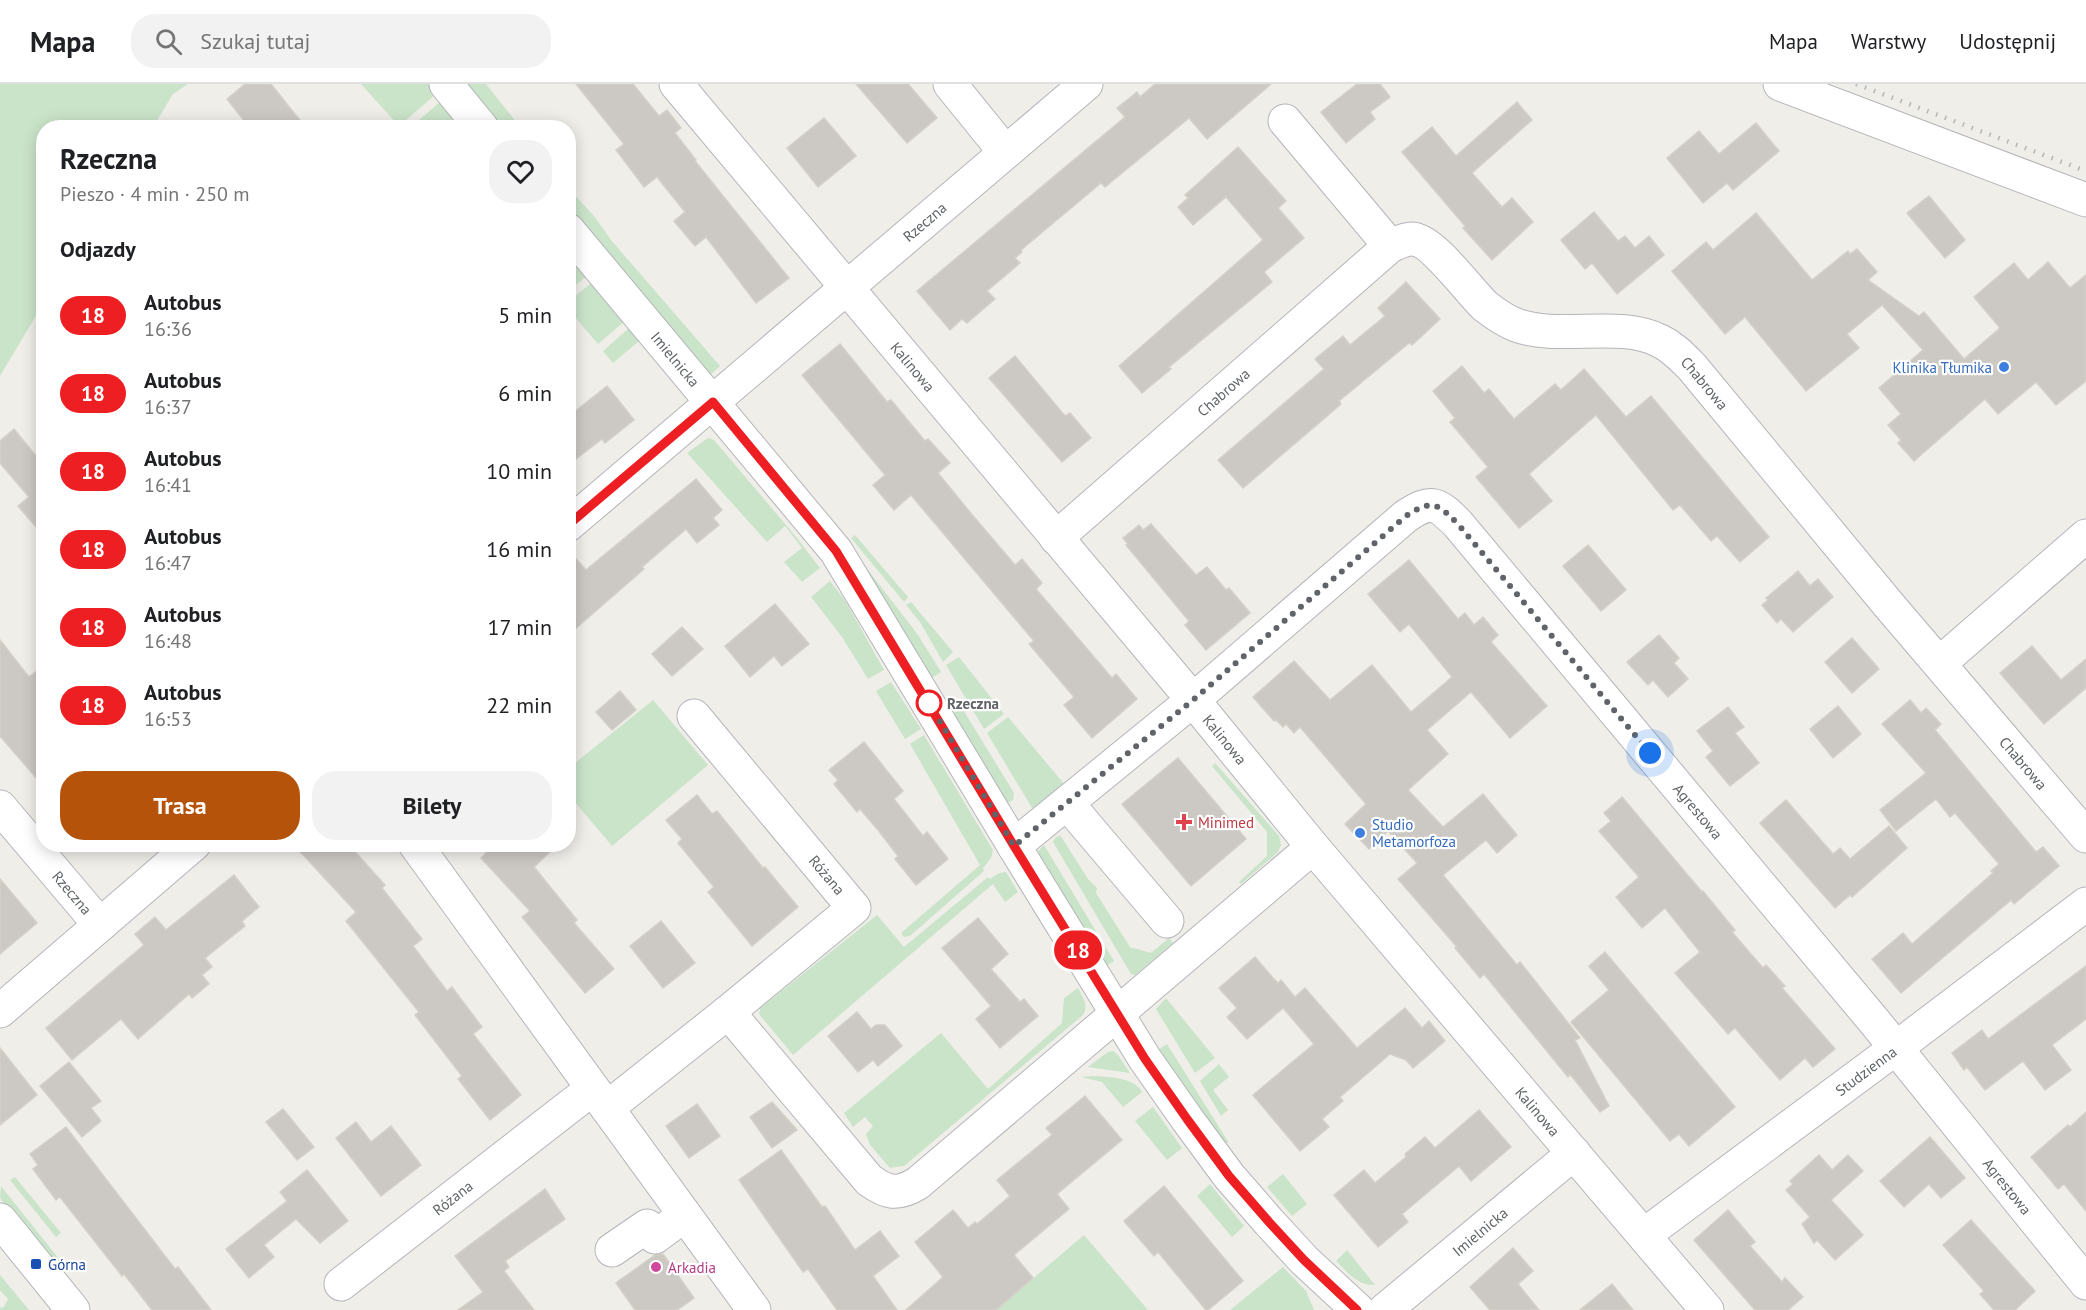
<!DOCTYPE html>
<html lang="pl">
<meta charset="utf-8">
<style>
:root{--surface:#fff;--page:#f2f2f2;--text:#202124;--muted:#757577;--line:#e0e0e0;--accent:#b45309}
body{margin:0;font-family:"PT Sans",sans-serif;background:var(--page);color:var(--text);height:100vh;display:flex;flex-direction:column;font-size:22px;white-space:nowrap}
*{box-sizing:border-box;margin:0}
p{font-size:20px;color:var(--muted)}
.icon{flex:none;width:33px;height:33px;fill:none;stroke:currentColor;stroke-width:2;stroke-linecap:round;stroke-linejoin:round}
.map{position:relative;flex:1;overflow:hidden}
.side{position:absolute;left:36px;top:36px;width:540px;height:732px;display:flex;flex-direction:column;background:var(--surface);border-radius:24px;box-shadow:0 3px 15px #0003}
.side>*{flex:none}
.badge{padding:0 12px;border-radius:20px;font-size:21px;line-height:39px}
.you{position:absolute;width:30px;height:30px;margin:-15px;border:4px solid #fff;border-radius:50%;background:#1a73e8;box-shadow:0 0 0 9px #1a73e833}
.map>.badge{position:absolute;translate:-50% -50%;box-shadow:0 0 0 3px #fff}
h2{padding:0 24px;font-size:22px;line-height:54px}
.round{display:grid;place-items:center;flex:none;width:63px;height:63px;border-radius:24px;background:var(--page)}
.overview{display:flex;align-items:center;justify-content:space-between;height:102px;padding:0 24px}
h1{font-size:28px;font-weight:700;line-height:45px}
.button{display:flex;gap:12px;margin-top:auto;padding:12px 24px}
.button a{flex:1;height:69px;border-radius:24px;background:var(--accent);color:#fff;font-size:24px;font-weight:700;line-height:69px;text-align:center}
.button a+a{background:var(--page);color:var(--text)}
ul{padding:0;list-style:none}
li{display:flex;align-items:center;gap:18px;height:78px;padding:0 24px}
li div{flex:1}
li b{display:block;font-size:22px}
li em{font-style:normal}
li .badge{min-width:66px;font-weight:700;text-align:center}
header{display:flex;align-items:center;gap:36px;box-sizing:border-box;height:84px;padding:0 30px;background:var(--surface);border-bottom:2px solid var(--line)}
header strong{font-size:28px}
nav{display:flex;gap:33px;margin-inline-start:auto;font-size:21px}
.search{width:420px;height:54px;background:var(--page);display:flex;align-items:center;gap:15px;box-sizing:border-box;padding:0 21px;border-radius:24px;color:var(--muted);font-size:22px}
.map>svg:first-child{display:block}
.green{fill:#cae4c9}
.building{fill:#ccc9c5;stroke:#d4d0c8;stroke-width:1.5}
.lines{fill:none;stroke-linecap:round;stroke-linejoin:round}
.minor-casing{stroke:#b4b5b9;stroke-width:35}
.minor{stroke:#fff;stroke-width:33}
.rail{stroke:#b4b5b5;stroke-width:4.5;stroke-dasharray:1.5 8;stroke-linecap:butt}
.line-casing{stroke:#fff;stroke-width:14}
.line{stroke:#ee1f23;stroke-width:9}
.walk{stroke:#606367;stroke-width:6;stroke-dasharray:0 10.8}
.shop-dot{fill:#3f7fe0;stroke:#fff;stroke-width:2}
.stop-dot{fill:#fff;stroke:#ee1f23;stroke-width:3}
.health-dot{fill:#e0444e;stroke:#fff;stroke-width:2}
.transit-dot{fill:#1a4fb4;stroke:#fff;stroke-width:2}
.hotel-dot{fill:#d1479c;stroke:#fff;stroke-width:2}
.labels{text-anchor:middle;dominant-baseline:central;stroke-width:4.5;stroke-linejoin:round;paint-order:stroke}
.street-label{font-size:15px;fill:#606367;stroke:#fff}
.shop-label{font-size:15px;fill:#366cbe;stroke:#fff;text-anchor:end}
.stop-label{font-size:15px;font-weight:bold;fill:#606367;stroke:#fff;text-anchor:start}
.health-label{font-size:15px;fill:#be3a42;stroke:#fff;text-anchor:start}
.transit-label{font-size:15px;fill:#164399;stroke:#fff;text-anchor:start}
.hotel-label{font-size:15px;fill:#b23c85;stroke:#fff;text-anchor:start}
</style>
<header>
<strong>Mapa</strong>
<div class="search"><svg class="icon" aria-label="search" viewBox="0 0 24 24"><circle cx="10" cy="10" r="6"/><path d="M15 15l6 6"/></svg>Szukaj tutaj</div>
<nav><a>Mapa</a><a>Warstwy</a><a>Udostępnij</a></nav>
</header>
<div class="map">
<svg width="2086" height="1226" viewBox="0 0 2086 1226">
<rect width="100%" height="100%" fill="#f0eee9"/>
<g class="green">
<polygon points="0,0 188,0 173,10 153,43 44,44 43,220 0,292"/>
<polygon points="361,0 440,0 443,4 399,42"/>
<polygon points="457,0 486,0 520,43 493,43"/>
<polygon points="449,10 464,43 410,44"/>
<polygon points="568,104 594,132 611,156 720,282 705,296 569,134"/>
<polygon points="568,155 595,185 569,207 568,207"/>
<polygon points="600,192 633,230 598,260 569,226 568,218"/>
<polygon points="637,237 685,312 639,257 613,279 603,267"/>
<polygon points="708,354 714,356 797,454 820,484 802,498 784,478 802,464 785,442 767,458 687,369"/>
<polygon points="855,451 908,513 904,518 851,454"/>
<polygon points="865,482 918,551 941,588 930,595 862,483"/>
<polygon points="830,497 846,518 884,586 868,595 842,553 811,513"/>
<polygon points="911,518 953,568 943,578 920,538 906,521"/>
<polygon points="959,573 1004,630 984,645 946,581"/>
<polygon points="891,598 921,645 905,655 876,607"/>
<polygon points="653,616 708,681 612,762 569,711 569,684"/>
<polygon points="962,624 1014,709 1013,716 1006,720 952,630"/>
<polygon points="1008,633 1065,701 1040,722 1032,724 987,649"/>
<polygon points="924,651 993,766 991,774 983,784 984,787 910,852 904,853 901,849 980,781 910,660"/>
<polygon points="1215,679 1279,752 1281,761 1278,768 1241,800 1239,798 1267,772 1267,748 1212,682"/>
<polygon points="1060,751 1088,795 1097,804 1096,809 1130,863 1151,869 1169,854 1173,859 1135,891 1131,890 1053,758 1055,754"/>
<polygon points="1044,761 1114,877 1105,883 1038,772 1038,767"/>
<polygon points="1006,788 1018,808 1005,818 993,800 793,971 759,930 760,924 877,831 904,863 988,793 990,795 999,789"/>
<path d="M1078 904C1083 914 1089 921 1083 931L904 1082 890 1084 870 1061 866 1050 873 1042 865 1033 853 1043 844 1029 941 949 988 1005 1062 939 1064 914Z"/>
<polygon points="1166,914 1215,974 1195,989 1156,925"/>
<polygon points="1167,960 1229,1059 1222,1058 1156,967"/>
<polygon points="1113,967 1118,971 1130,989 1088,983 1108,968"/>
<polygon points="1219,980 1229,993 1213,1006 1228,1026 1221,1032 1200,997"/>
<path d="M1093 992C1108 993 1134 993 1142 1008L1123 1023 1102 998 1081 993Z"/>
<polygon points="1153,1023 1182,1064 1167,1076 1135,1037"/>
<polygon points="1283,1090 1307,1120 1292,1132 1267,1103"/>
<polygon points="15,1093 61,1149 56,1153 10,1096"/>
<polygon points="1210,1100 1244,1142 1232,1153 1197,1112"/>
<polygon points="1,1102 63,1180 58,1183 53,1181 0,1114"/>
<polygon points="1084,1151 1148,1226 996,1226"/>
<path d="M1347 1166 1375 1201C1358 1202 1347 1188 1336 1177Z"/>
<polygon points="1283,1183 1306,1207 1314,1226 1230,1226"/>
<polygon points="0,1191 29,1226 0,1226 0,1224 4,1223 8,1215 0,1206"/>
</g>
<g class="building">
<polygon points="245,0 271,0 306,44 250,44 227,15"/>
<polygon points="576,0 633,0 659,32 667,26 681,44 675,49 696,76 695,77 789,194 756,219 706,153 695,162 674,137 685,128 657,93 644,103 616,66 624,60"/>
<polygon points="856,0 908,0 937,34 907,59"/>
<polygon points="1155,0 1271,0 1207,55 1189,34 1105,103 1101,99 1021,166 1022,168 1015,174 1020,179 987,207 995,215 967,239 962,235 950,246 917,207 1125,33 1117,24 1137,8 1140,13"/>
<polygon points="1357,0 1380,0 1390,13 1370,28 1375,35 1346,59 1321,28"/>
<polygon points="1517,18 1532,36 1472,89 1502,123 1512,114 1533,138 1492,176 1463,144 1465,142 1402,68 1432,43 1456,72"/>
<polygon points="824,34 856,72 818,103 787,64"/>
<polygon points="1756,39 1779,67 1733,106 1727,99 1703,119 1667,74 1699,47 1719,70"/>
<polygon points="1238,63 1286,117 1278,124 1304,154 1264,188 1272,198 1169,283 1171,285 1142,309 1119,282 1263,156 1226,113 1193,141 1178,123 1188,114 1185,111"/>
<polygon points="1929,112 1965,156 1945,174 1907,129"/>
<polygon points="1594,128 1618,157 1625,152 1635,164 1649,152 1664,171 1617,210 1592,179 1585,185 1561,156"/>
<polygon points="1756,129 1812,196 1848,167 1850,170 1857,165 1877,188 1868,196 1919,232 1924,228 1964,275 2000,244 1974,213 2014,179 2028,196 2048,178 2070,204 2086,191 2086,297 2056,321 2036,298 1998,330 1985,315 1914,377 1898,359 1901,356 1888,341 1901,330 1879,304 1923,266 1882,221 1847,250 1859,264 1806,307 1745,233 1725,250 1672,187 1706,158 1713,166"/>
<polygon points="1406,198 1440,235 1412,261 1409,259 1339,317 1341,320 1243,404 1218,376 1324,285 1315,275 1343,252 1350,261 1385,232 1378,224"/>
<polygon points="840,260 887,318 891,316 925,357 928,355 950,379 938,389 969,427 1015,481 1022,475 1042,499 1036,505 1112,594 1116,590 1137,615 1092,654 1064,621 1074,613 1029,560 1034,557 911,411 894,426 873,401 885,391 802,291"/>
<polygon points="1015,272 1065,332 1070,329 1091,354 1062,378 989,294"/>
<polygon points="1462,282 1484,309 1489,305 1514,335 1555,300 1561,306 1584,285 1626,333 1651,312 1769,453 1740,478 1717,452 1711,457 1680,421 1673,426 1596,331 1529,390 1552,417 1519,444 1476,393 1488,383 1450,338 1455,334 1433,307"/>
<polygon points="607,302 634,336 605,359 602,355 568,381 568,333"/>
<polygon points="14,345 44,382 44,452 18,422 29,413 0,379 0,357"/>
<polygon points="696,395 722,426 713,434 719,441 697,459 686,445 642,483 644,485 568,551 568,466 586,486"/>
<polygon points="1151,440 1196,491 1207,483 1226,506 1229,504 1250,529 1206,566 1185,541 1189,537 1126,461 1128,460 1123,454 1139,441 1143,446"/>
<polygon points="1588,461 1626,506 1601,527 1563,482"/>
<polygon points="1409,476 1458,535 1465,529 1474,541 1483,533 1498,551 1491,558 1547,622 1510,654 1471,608 1427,646 1448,670 1408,706 1443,743 1483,710 1517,751 1497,769 1486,756 1443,791 1517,881 1520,878 1580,954 1575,956 1609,1022 1600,1028 1570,990 1568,993 1484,890 1480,894 1455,864 1457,863 1398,795 1417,779 1388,747 1369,765 1345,740 1366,720 1300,643 1294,649 1286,640 1283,643 1276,636 1274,637 1253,613 1294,577 1330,616 1372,581 1411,628 1452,593 1409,540 1400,548 1368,510"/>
<polygon points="1798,487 1810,502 1818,495 1833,513 1793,548 1781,535 1777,539 1762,521 1768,516 1766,514"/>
<polygon points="775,520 809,560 782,582 774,572 750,593 725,562"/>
<polygon points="682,543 703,565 672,592 652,570"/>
<polygon points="1659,551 1679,574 1674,579 1688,595 1668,613 1653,596 1648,601 1627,578"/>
<polygon points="1852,554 1879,585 1852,609 1825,578"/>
<polygon points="0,556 29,593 44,581 44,703 0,652"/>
<polygon points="2032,562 2061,596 2086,575 2086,604 2044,640 2000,589"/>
<polygon points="620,607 636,626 612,646 596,628"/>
<polygon points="1910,616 1921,629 1926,624 1941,640 1935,646 2036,768 2043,763 2059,782 2014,820 2011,816 1901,909 1872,875 1903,849 1912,860 1993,789 1991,787 1999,780 1955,729 1950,733 1936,715 1896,747 1880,726 1926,689 1882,640"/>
<polygon points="1838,622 1861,650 1833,674 1810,645"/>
<polygon points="1728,623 1744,643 1735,649 1759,679 1730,702 1706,673 1713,667 1697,647"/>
<polygon points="864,658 903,707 894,715 923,752 927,748 948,775 916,801 895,775 898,772 878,746 860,725 857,728 834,700 838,696 829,686"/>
<polygon points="1178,674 1246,755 1191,802 1122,720"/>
<polygon points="697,711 712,730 717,727 763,784 765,783 798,823 752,862 708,808 714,803 678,759 682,755 666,736"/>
<polygon points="1622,713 1702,808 1703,807 1735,846 1732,848 1763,884 1766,881 1785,902 1782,904 1835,965 1813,983 1805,974 1780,996 1735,944 1728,950 1675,889 1700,868 1665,824 1642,844 1616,813 1639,793 1599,747 1611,737 1604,729"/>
<polygon points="1786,716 1833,770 1840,764 1850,775 1889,742 1907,764 1852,813 1850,811 1835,824 1760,739"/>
<polygon points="293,760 348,760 385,801 382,804 422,855 413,862 447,907 452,903 482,943 473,950 521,1011 490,1036 458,995 462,992 415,931 419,928 346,837 356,828"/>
<polygon points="495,760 558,760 534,783 577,836 574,839 614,885 585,909 522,833 530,827 481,774"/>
<polygon points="234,791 259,823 242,837 245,842 205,874 212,883 202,891 209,900 192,914 189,910 138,955 121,935 72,976 46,944 144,861 135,850 155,833 166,846"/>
<polygon points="0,795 37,839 0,870"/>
<polygon points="978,834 1008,870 991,885 1020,918 1024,915 1038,932 1000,964 976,935 991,922 942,864"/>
<polygon points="661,837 695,879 663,904 630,862"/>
<polygon points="1605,868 1735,1023 1689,1062 1679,1050 1670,1057 1571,938 1609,906 1589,882"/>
<polygon points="1255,873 1273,894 1278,899 1281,896 1295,913 1305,904 1357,964 1405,924 1422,944 1429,937 1445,957 1413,984 1406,976 1390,970 1340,1013 1343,1017 1322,1035 1329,1043 1300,1067 1253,1011 1314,960 1283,924 1247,955 1227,933 1237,924 1219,904"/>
<polygon points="2086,882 2086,935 2052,961 2071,986 2045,1006 2023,977 1985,1006 1967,983 1964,986 1952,969 1982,946 1988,955"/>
<polygon points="857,928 871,945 876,941 885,941 902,962 878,982 873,976 858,988 828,952"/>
<polygon points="0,964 37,1011 0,1041"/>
<polygon points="69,978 101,1017 91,1024 101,1037 82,1053 40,1002"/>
<polygon points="1085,1012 1122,1056 1057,1110 1069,1125 1014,1171 1033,1194 996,1226 906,1226 943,1193 915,1158 953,1126 968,1144 975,1138 977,1140 1010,1112 997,1096 1052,1051 1046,1044"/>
<polygon points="772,1018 797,1046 772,1064 750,1033"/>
<polygon points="697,1020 720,1052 689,1074 666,1042"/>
<polygon points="283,1025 314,1063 297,1076 266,1038"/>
<polygon points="1479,1026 1511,1063 1471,1097 1459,1082 1402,1130 1408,1138 1378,1163 1334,1111 1364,1086 1375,1099 1406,1073 1405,1070 1425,1053 1435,1064"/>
<polygon points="2086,1028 2086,1127 2064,1100 2058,1105 2031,1073 2068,1041 2070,1043"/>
<polygon points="356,1038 371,1058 391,1042 421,1081 381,1112 336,1054"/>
<polygon points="66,1043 175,1185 178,1183 211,1226 152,1226 124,1190 122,1192 60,1113 56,1116 33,1085 38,1081 30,1070"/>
<polygon points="1930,1053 1965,1094 1941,1114 1929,1100 1904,1123 1880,1097"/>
<polygon points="781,1066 822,1123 825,1122 855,1166 880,1147 899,1172 873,1192 897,1226 837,1226 808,1185 803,1188 739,1096"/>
<polygon points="1819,1071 1832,1086 1848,1071 1863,1087 1831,1116 1863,1151 1835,1176 1817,1156 1814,1159 1802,1140 1810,1133 1786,1106 1793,1100 1790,1097"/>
<polygon points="307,1086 348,1137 320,1159 296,1135 264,1161 274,1173 249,1194 226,1165 287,1117 280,1108"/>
<polygon points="1164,1102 1243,1197 1208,1226 1206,1226 1158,1168 1154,1172 1124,1137"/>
<polygon points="545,1105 565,1135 505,1177 509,1183 504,1187 534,1226 458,1226 483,1208 455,1172"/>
<polygon points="1728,1126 1755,1158 1750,1162 1782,1198 1785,1194 1803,1213 1788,1226 1755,1226 1694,1156"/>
<polygon points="1971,1136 2035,1207 2015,1226 1994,1226 1980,1210 1984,1207 1943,1161"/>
<polygon points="1513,1164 1533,1187 1518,1200 1539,1226 1490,1226 1470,1203"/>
<polygon points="663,1170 694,1214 677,1226 635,1226 616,1199 655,1171"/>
<polygon points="1612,1200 1633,1226 1580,1226"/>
</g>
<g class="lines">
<g class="minor-casing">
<g id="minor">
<polyline points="446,0 482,44"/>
<path id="s1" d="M676 0 1193 616 1313 763 1707 1226"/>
<polyline points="950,0 1005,68"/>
<polyline points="1780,0 2086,116"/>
<polyline points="1285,37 1390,162"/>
<path id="s2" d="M568 146 836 467 1014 762 1145 975 1187 1035 1229 1092 1269 1138 1304 1176 1358 1226"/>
<path id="s3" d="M568 441 1086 0"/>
<path id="s4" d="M1056 454 1390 162C1397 159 1404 155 1412 155 1432 155 1469 207 1485 222 1494 229 1505 237 1516 241 1559 257 1620 236 1660 257 1673 263 1682 273 1692 283L1888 520 2086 752"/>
<polyline points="1940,579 2086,452"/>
<polyline points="1067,719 1167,837"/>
<path id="s5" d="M0 723 100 841"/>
<polyline points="415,760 754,1226"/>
<path id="s6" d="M1014 762 1193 616 1406 432C1432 415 1437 419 1458 440L1874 937 2086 1199"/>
<polyline points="0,927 194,760"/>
<path d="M728 928 869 1096C887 1109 897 1112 918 1099L1313 763"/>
<polyline points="607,1024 728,928 854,824 694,632"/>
<polyline points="0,1136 73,1226"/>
<path id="s7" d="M1644 1151 1896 964 2086 820"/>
<polyline points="612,1166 647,1142 655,1153 685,1131"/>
<path id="s8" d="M341 1200 592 1005"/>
<path id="s9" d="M1385 1226 1574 1069"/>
</g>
</g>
<use href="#minor" class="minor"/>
<polyline class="rail" points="1856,0 2086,87"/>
</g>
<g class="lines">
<g class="line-casing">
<polyline id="line" points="568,441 713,318 836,467 1014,762 1145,975 1187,1035 1229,1092 1269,1138 1304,1176 1357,1226"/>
</g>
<use href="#line" class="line"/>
<path class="walk" d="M929 619 1014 762 1193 616 1406 432C1432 415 1437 419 1458 440L1650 669"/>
</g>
<g class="shop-dot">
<circle cx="2004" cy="283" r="6"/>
<circle cx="1360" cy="749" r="6"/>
</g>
<circle class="stop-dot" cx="929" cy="619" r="12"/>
<path class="health-dot" d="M1181 729h6v6h6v6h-6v6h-6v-6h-6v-6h6z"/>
<rect class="transit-dot" x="30" y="1174" width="12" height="12" rx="3"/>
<circle class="hotel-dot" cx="656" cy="1183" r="6"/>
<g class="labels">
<g class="street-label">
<text stroke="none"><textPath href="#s3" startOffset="468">Rzeczna</textPath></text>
<text stroke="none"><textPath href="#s2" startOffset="168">Imielnicka</textPath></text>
<text stroke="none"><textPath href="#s1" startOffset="369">Kalinowa</textPath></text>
<text stroke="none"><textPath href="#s4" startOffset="812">Chabrowa</textPath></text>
<text stroke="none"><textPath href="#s4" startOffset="222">Chabrowa</textPath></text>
<text stroke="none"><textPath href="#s1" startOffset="855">Kalinowa</textPath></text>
<text stroke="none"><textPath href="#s4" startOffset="1308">Chabrowa</textPath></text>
<text stroke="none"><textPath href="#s6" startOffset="948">Agrestowa</textPath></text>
<text transform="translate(827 791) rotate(50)">Różana</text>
<text stroke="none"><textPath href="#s5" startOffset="112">Rzeczna</textPath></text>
<text stroke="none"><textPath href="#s7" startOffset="276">Studzienna</textPath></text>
<text stroke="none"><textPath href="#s1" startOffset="1341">Kalinowa</textPath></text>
<text stroke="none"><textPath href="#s6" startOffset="1434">Agrestowa</textPath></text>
<text stroke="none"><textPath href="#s8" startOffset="141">Różana</textPath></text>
<text stroke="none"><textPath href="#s9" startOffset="123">Imielnicka</textPath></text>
</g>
<g class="shop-label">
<text x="1992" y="283">Klinika Tłumika</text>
<text x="1372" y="740" text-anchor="start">Studio<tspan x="1372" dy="17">Metamorfoza</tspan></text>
</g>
<g class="stop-label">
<text x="947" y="619">Rzeczna</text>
</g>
<g class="health-label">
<text x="1198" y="738">Minimed</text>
</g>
<g class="transit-label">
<text x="48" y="1180">Górna</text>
</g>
<g class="hotel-label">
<text x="668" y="1183">Arkadia</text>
</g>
</g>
</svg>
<div class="you" style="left:1650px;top:669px"></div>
<b class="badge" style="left:1078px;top:866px;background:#ee1f23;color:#fff">18</b>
<section class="side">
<div class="overview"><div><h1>Rzeczna</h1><p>Pieszo · 4 min · 250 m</p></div><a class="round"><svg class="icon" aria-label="heart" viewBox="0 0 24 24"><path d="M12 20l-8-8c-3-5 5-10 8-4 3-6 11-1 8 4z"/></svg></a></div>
<h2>Odjazdy</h2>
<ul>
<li><span class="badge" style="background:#ee1f23;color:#fff">18</span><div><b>Autobus</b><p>16:36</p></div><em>5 min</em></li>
<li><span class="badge" style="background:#ee1f23;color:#fff">18</span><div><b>Autobus</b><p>16:37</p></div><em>6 min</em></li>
<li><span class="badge" style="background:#ee1f23;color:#fff">18</span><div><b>Autobus</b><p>16:41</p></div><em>10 min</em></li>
<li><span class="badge" style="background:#ee1f23;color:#fff">18</span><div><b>Autobus</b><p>16:47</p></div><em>16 min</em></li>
<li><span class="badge" style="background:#ee1f23;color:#fff">18</span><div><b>Autobus</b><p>16:48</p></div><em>17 min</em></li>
<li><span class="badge" style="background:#ee1f23;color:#fff">18</span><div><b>Autobus</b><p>16:53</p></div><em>22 min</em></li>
</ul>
<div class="button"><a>Trasa</a><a>Bilety</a></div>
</section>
</div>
